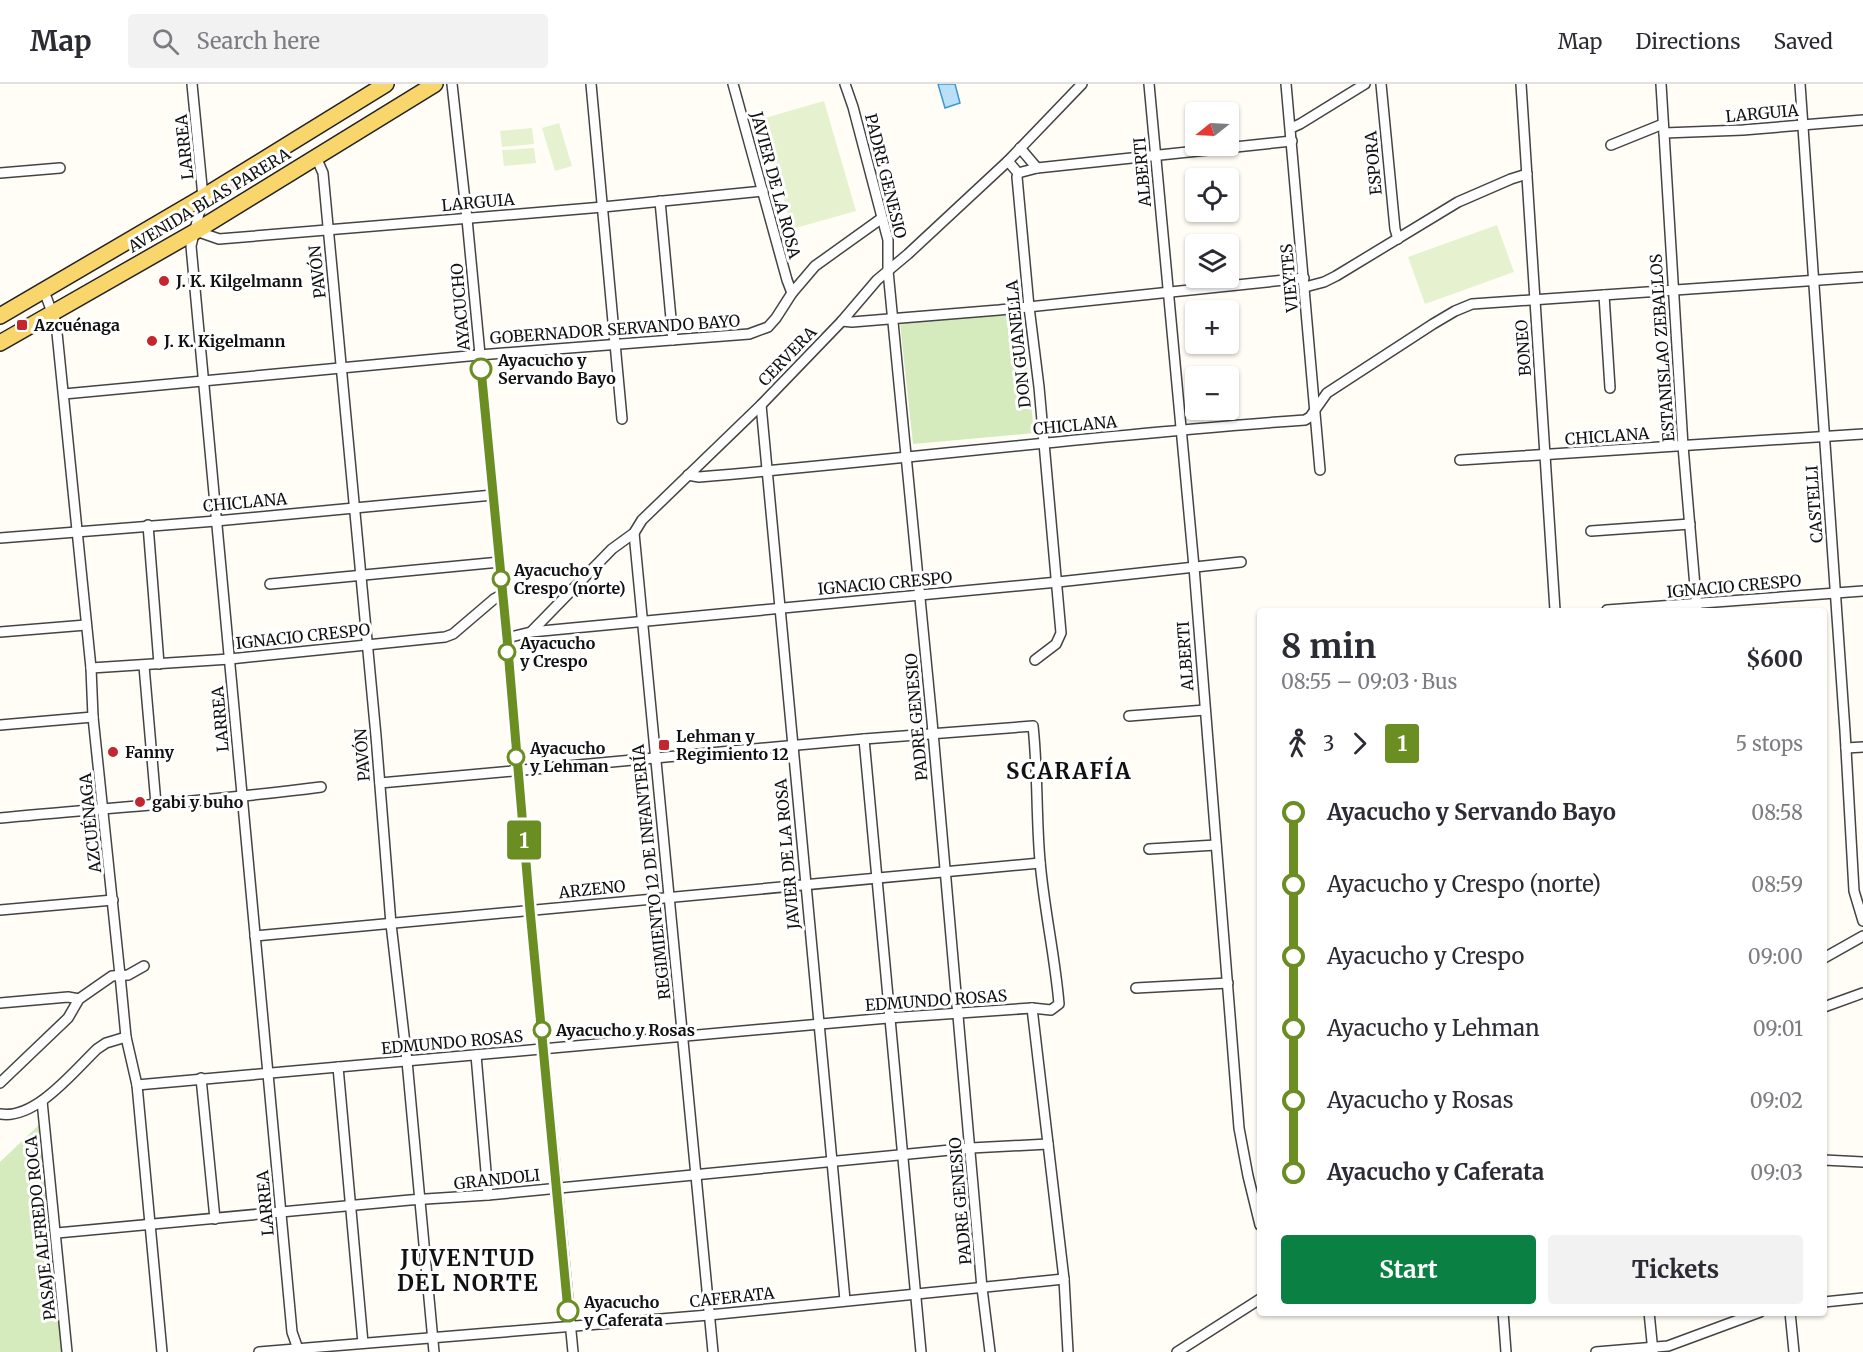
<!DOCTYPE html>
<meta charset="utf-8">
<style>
:root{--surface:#fff;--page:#f2f2f3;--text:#2b2b33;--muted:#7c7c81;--line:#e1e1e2;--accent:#0b8043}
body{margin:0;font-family:Merriweather,serif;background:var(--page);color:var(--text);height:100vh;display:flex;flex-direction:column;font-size:22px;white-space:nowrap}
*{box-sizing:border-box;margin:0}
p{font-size:20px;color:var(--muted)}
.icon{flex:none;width:33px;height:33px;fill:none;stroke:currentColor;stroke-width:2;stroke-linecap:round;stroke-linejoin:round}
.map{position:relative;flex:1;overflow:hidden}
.sheet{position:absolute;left:1257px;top:524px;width:570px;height:708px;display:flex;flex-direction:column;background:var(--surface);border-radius:6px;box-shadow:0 2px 4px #0004}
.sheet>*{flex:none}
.badge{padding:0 12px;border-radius:4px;font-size:21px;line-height:39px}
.needle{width:39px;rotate:252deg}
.tools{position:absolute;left:1185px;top:18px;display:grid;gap:12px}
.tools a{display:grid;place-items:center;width:54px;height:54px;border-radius:6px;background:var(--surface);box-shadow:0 2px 4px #0004;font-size:30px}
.map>.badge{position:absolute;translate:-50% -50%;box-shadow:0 0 0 3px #fff}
.legs{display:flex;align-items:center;gap:9px;height:66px;padding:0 24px;font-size:20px}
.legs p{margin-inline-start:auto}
.headline{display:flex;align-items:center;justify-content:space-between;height:102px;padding:0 24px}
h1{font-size:33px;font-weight:700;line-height:45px}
.primary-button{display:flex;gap:12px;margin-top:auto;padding:12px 24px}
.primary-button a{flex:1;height:69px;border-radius:6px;background:var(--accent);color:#fff;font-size:24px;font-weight:700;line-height:69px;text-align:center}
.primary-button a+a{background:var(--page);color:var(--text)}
ul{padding:0 24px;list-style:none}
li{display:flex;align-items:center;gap:21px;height:72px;font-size:22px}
li i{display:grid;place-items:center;width:9px;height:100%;margin:0 8px;background:currentColor}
li i::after{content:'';width:15px;height:15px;margin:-8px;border:4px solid;border-radius:50%;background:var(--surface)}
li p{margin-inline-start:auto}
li:first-child i{background:linear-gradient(#0000 50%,currentColor 0)}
li:last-child i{background:linear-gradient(currentColor 50%,#0000 0)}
header{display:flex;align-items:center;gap:36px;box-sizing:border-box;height:84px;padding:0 30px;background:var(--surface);border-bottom:2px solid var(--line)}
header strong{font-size:28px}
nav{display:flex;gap:33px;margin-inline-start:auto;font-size:21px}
.search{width:420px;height:54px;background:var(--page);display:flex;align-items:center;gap:15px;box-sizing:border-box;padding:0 21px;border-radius:6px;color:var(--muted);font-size:22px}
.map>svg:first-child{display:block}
.green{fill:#d5ebbd}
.pitch{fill:#e6f2cf}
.water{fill:#b9e0f7;stroke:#3f96cf;stroke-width:1.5}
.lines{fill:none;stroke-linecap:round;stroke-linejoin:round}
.street-casing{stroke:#444;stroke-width:12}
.primary-casing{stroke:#222;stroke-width:18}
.street{stroke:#fff;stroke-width:9}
.primary{stroke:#f9d66b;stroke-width:15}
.line-1-casing{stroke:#fff;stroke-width:14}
.line-1{stroke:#6b8e23;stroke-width:9}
.poi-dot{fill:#c4262e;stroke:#fff;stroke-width:2}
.stop-1-dot{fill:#fff;stroke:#6b8e23;stroke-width:3}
.labels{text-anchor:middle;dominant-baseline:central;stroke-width:6;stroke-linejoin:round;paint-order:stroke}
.street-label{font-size:16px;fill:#111;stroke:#fff}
.poi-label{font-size:16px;font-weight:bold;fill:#111;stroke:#fff;text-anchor:start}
.stop-label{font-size:16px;font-weight:bold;fill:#111;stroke:#fff;text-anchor:start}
.district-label{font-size:22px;font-weight:bold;letter-spacing:1.5px;fill:#111;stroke:#fff}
</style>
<header>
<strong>Map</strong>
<div class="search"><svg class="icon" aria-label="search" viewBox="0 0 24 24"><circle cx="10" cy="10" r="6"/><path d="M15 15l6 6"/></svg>Search here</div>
<nav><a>Map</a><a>Directions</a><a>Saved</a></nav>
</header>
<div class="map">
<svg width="1863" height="1268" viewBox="0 0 1863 1268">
<rect width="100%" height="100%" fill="#fffdf5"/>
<g class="green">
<polygon points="1022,228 1034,349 913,360 900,239"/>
<polygon points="40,1040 62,1268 0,1268 0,1078"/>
</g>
<g class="pitch">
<polygon points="824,17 856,127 792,145 761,35"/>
<polygon points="559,39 572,82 555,87 542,44"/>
<polygon points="532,44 534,60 502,63 500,47"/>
<polygon points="534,64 536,79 504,82 502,66"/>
<polygon points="1497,141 1514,188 1425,220 1408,173"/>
</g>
<polygon class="water" points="938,0 955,0 960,19 945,24"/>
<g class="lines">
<g class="street-casing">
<g id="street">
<polyline points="192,0 203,113 191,162 292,1248 299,1268"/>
<polyline points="452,0 467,135 503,510 530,826 573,1268"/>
<polyline points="591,0 622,335"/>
<polyline points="733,0 787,196 792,209"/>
<polyline points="845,0 853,23 888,156 888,187 932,637 982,1204 990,1268"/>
<polyline points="1149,0 1194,483 1239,1044 1248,1092 1260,1141"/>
<polyline points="1286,0 1320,386"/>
<polyline points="1381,0 1395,145 1398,155"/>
<polyline points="1521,0 1555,526"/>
<polyline points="1661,0 1683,362 1697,526"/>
<polyline points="1800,0 1845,647 1854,807 1863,837"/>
<polyline points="1291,44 1300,40 1365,0"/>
<polyline points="1664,49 1743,46 1863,36"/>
<polyline points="1611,61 1663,40"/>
<polyline points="1020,64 1037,84"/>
<polyline points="316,73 323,89 376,652 391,840 407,977 434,1268"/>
<polyline points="1008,77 1018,89 1017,93 1029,223 1039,303 1061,549 1056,560 1035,576"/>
<polyline points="0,89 60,84"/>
<polyline points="1018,89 1037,84 1292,57"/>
<polyline points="660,117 673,256"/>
<polyline points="196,147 219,155 603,123 763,107"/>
<polyline points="1305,203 1324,198 1336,192 1458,118 1511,95 1527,90"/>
<polyline points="44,207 56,239 91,584 93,633 120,891 126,953 137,1001 162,1268"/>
<polyline points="1604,211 1610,304"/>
<polyline points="842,237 852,238 999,226 1304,194"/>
<polyline points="64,310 479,271 749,250 768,243 776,234 792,209 815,182 882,134"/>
<polyline points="761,321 845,1216"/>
<polyline points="1460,376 1863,350"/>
<path d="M688 391 699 393C901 376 1103 350 1305 336L1310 333 1327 309 1433 240 1455 227 1472 220 1863 193"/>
<polyline points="148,441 159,580"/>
<polyline points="1591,447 1690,440"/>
<polyline points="634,449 713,1268"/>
<polyline points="0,454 216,437 493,411"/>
<polyline points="270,500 500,478"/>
<polyline points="1607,526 1863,507"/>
<polyline points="0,548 86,541"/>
<polyline points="531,548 1058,498 1241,478"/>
<polyline points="507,554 531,548 612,465 634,449 642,436 761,321 842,237 877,196 908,170 1008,77 1082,0"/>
<polyline points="144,582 156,720"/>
<polyline points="91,584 230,575 445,553 453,550 494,515 503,510"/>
<polyline points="1129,632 1205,626"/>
<polyline points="0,641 93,633"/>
<polyline points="864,655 921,1268"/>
<polyline points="1846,664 1863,663"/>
<path d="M0 734C107 724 215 717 321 703"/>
<polyline points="1149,765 1216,761"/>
<polyline points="0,826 113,816"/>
<polyline points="255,852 1040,779"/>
<polyline points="1824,874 1863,852"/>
<polyline points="1136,904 1228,899"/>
<polyline points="0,919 68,913 79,915"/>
<polyline points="1824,923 1863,909"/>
<polyline points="1032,924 1064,1195 1068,1268"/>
<polyline points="476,971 488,1111"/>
<polyline points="338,983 363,1259"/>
<polyline points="201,994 215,1135"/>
<polyline points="0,999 68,934 79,915 112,892 128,891 144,882"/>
<path d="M137 1001 888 934 1032 924 1051 926 1059 920C1055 872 1044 825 1040 777 1036 732 1038 687 1033 642L864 655 380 699"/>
<polyline points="42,1017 67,1268"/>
<path d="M0 1030C35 1036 73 988 97 965L106 959 126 953"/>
<polyline points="1824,1076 1863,1078"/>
<polyline points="57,1149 410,1116 488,1111 971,1064 1048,1060"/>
<polyline points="1824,1218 1863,1214"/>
<polyline points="1503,1228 1506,1268"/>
<polyline points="1649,1228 1653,1268"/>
<polyline points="1790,1228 1794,1268"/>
<polyline points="259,1268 709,1231 1064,1195"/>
<polyline points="1177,1268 1260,1215"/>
<polyline points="1596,1268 1668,1262 1760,1228"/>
</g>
</g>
<g class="primary-casing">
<g id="primary">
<polyline points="0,232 203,113 386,0"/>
<polyline points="0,259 196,147 435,0"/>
</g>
</g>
<use href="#street" class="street"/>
<use href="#primary" class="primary"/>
</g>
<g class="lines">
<g class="line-1-casing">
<polyline id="line-1" points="481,285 507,554 530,826 568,1227"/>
</g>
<use href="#line-1" class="line-1"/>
</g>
<g class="poi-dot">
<circle cx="164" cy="197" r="6"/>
<rect x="16" y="235" width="12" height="12" rx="3"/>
<circle cx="152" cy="257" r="6"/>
<rect x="658" y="655" width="12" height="12" rx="3"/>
<circle cx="113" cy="668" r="6"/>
<circle cx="140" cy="718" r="6"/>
</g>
<g class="stop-1-dot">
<circle cx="481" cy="285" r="10"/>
<circle cx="501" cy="495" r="8"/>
<circle cx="507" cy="568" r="8"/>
<circle cx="516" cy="673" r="8"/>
<circle cx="542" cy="946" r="8"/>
<circle cx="568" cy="1227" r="10"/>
</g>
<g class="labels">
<g class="street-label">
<text transform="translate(1762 29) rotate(-5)">LARGUIA</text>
<text transform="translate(184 63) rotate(-96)">LARREA</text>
<text transform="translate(1373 79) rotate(-95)">ESPORA</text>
<text transform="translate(1142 88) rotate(-95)">ALBERTI</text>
<text transform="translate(886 92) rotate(76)">PADRE GENESIO</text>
<text transform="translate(776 101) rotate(75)">JAVIER DE LA ROSA</text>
<text transform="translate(209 116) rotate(-31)">AVENIDA BLAS PARERA</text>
<text transform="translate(478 118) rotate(-5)">LARGUIA</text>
<text transform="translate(317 188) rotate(-96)">PAVÓN</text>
<text transform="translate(1289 194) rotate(-95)">VIEYTES</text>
<text transform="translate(460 223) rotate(-95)">AYACUCHO</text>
<text transform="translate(615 245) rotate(-4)">GOBERNADOR SERVANDO BAYO</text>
<text transform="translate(1018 260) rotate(-96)">DON GUANELLA</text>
<text transform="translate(1523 264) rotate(-94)">BONEO</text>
<text transform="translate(1662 264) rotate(-94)">ESTANISLAO ZEBALLOS</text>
<text transform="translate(787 272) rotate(-46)">CERVERA</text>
<text transform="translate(1075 341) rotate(-5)">CHICLANA</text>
<text transform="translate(1607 352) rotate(-4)">CHICLANA</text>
<text transform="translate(245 418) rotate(-5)">CHICLANA</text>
<text transform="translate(1814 420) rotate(-94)">CASTELLI</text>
<text transform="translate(885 499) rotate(-5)">IGNACIO CRESPO</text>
<text transform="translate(1734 502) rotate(-5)">IGNACIO CRESPO</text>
<text transform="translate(303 552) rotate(-6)">IGNACIO CRESPO</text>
<text transform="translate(1185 572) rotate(-94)">ALBERTI</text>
<text transform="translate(916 633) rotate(-95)">PADRE GENESIO</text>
<text transform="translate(220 635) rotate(-95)">LARREA</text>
<text transform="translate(362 671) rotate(-94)">PAVÓN</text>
<text transform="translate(90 739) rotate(-96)">AZCUÉNAGA</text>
<text transform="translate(787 770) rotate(-95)">JAVIER DE LA ROSA</text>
<text transform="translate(651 788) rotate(-96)">REGIMIENTO 12 DE INFANTERÍA</text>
<text transform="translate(592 805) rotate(-6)">ARZENO</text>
<text transform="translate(936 916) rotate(-4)">EDMUNDO ROSAS</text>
<text transform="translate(452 958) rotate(-5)">EDMUNDO ROSAS</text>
<text transform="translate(497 1095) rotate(-6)">GRANDOLI</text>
<text transform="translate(960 1117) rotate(-95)">PADRE GENESIO</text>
<text transform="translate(265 1119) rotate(-95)">LARREA</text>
<text transform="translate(40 1144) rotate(-96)">PASAJE ALFREDO ROCA</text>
<text transform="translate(732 1213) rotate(-6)">CAFERATA</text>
</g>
<g class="poi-label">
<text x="176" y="197">J. K. Kilgelmann</text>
<text x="34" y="241">Azcuénaga</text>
<text x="164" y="257">J. K. Kigelmann</text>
<text x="676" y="652">Lehman y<tspan x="676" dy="18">Regimiento 12</tspan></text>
<text x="125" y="668">Fanny</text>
<text x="152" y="718">gabi y buho</text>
</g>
<g class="stop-label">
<text x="498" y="276">Ayacucho y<tspan x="498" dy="18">Servando Bayo</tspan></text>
<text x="514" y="486">Ayacucho y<tspan x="514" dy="18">Crespo (norte)</tspan></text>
<text x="520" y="559">Ayacucho<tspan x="520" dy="18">y Crespo</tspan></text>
<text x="530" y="664">Ayacucho<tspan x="530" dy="18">y Lehman</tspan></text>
<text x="556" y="946">Ayacucho y Rosas</text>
<text x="584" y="1218">Ayacucho<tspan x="584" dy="18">y Caferata</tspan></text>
</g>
<g class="district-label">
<text x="1069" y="687">SCARAFÍA</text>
<text x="468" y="1174">JUVENTUD<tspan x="468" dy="25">DEL NORTE</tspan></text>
</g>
</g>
</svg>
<div class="tools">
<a><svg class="needle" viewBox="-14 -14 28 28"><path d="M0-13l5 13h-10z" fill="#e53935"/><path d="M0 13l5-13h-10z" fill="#7c7c81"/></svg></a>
<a><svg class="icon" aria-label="locate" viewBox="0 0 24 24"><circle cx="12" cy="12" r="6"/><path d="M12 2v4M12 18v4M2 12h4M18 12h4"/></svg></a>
<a><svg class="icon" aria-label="layers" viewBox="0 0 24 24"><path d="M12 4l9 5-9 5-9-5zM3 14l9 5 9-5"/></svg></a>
<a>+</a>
<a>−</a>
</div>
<b class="badge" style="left:524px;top:756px;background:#6b8e23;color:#fff">1</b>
<section class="sheet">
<div class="headline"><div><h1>8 min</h1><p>08:55 – 09:03 · Bus</p></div><b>$600</b></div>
<div class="legs"><svg class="icon" aria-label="walk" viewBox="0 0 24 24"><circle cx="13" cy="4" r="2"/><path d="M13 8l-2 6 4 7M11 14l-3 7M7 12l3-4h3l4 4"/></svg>3<svg class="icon" aria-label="forward" viewBox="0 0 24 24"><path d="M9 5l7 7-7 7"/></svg><b class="badge" style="background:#6b8e23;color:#fff">1</b><p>5 stops</p></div>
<ul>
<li><i style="color:#6b8e23"></i><b>Ayacucho y Servando Bayo</b><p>08:58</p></li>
<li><i style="color:#6b8e23"></i><span>Ayacucho y Crespo (norte)</span><p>08:59</p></li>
<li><i style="color:#6b8e23"></i><span>Ayacucho y Crespo</span><p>09:00</p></li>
<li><i style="color:#6b8e23"></i><span>Ayacucho y Lehman</span><p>09:01</p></li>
<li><i style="color:#6b8e23"></i><span>Ayacucho y Rosas</span><p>09:02</p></li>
<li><i style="color:#6b8e23"></i><b>Ayacucho y Caferata</b><p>09:03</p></li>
</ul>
<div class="primary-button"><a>Start</a><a>Tickets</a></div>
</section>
</div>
